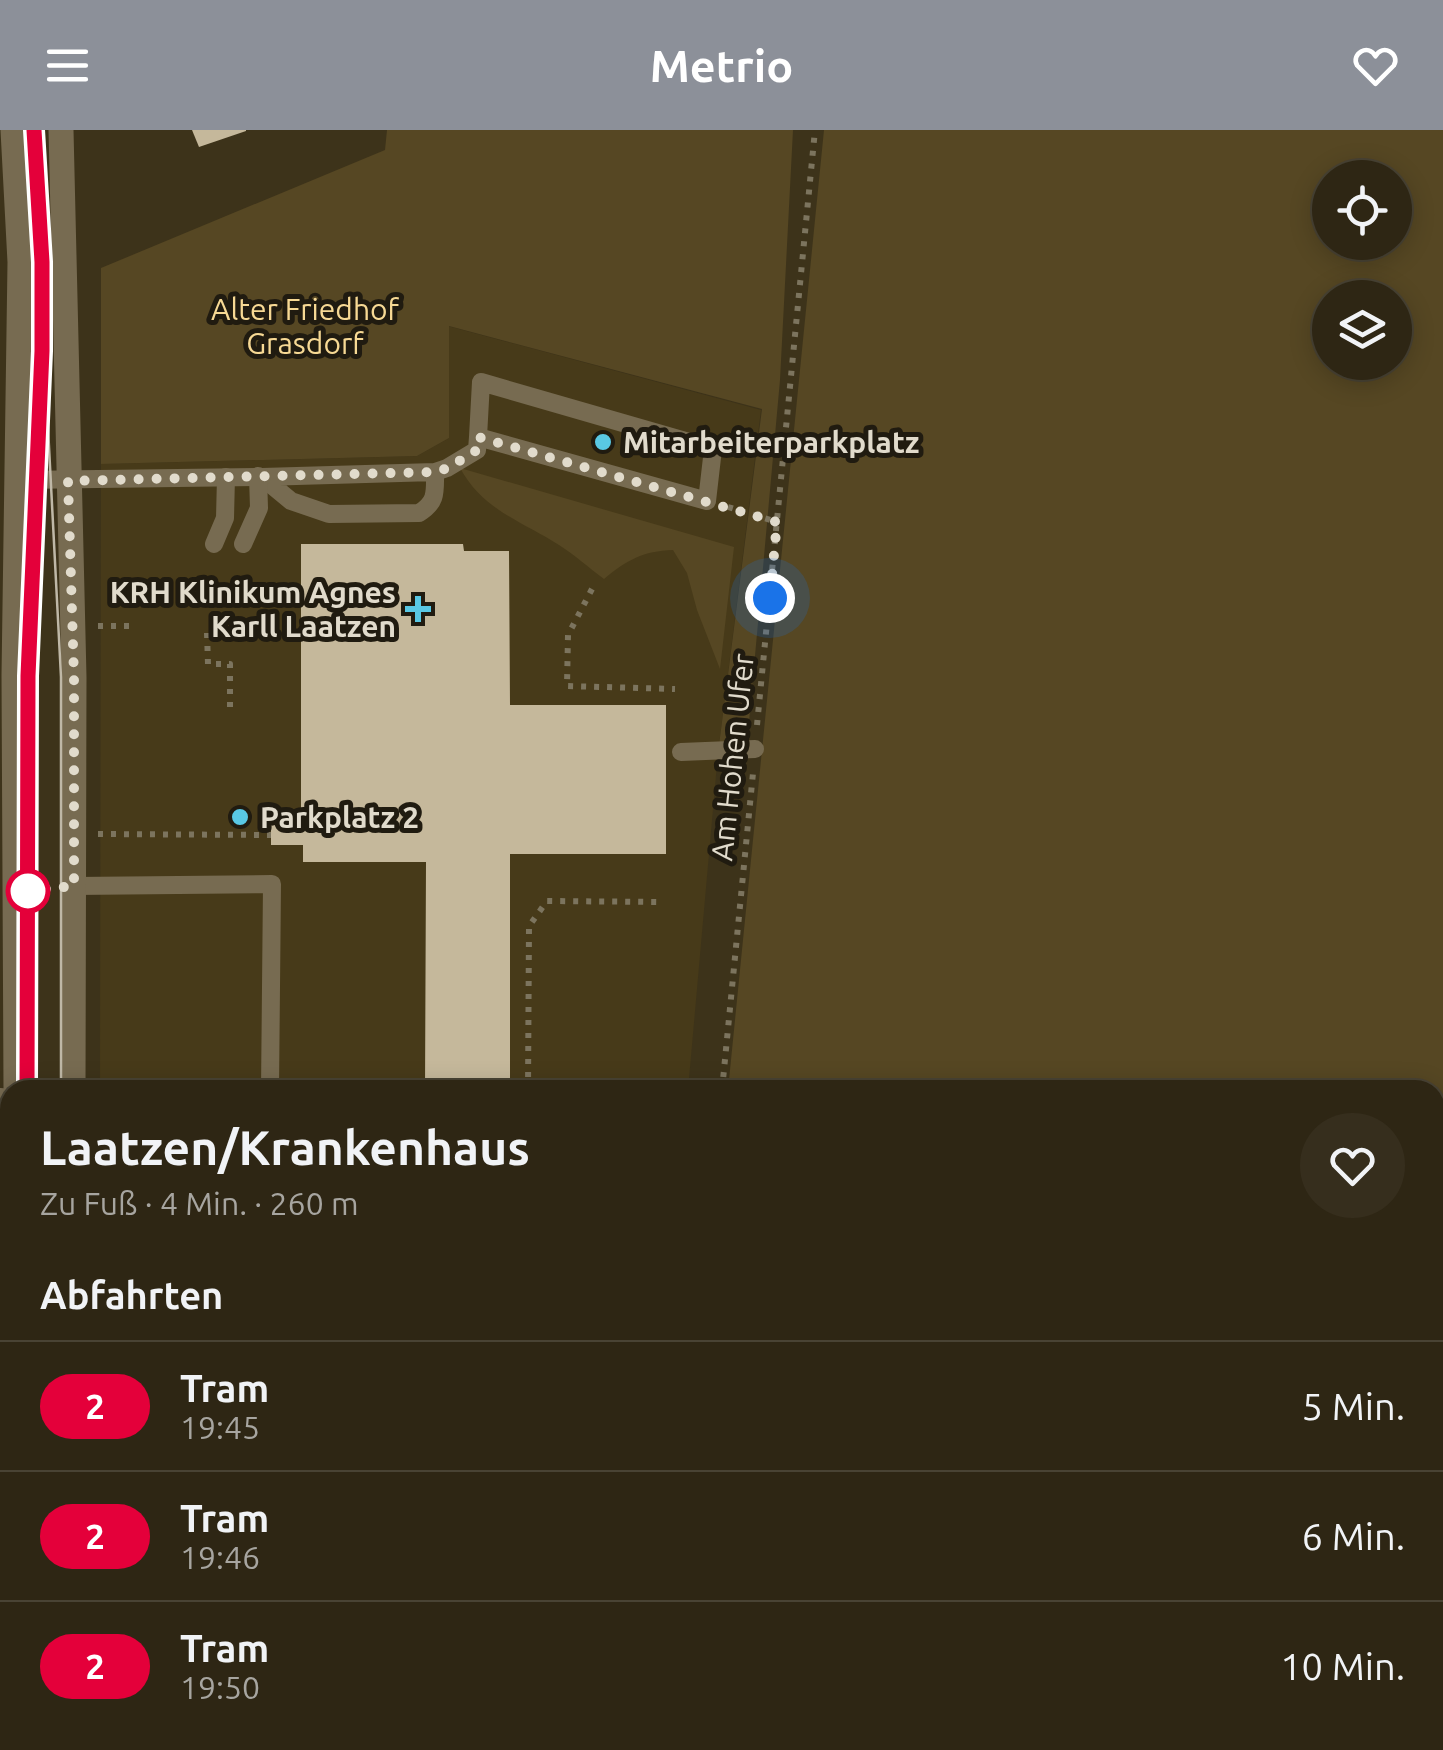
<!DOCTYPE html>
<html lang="de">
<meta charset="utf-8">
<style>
:root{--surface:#2e2614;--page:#362e1d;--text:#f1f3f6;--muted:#a7a5a0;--line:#494334;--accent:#8c9099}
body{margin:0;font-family:Ubuntu,sans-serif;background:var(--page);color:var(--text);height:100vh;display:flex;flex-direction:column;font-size:38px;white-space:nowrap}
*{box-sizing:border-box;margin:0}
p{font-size:32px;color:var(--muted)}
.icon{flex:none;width:55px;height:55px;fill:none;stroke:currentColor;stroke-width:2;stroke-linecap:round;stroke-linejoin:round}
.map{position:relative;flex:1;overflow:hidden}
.drawer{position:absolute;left:0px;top:950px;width:1445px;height:670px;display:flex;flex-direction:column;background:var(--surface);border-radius:30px 30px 0 0;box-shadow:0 5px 25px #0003,0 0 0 2px var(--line)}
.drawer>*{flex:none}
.badge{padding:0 20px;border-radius:32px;font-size:35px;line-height:65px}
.fabs{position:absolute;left:1312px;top:30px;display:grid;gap:20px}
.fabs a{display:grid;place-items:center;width:100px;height:100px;border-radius:50%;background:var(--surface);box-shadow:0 5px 25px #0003,0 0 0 2px var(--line);font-size:50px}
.you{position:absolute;width:50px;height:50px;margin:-25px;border:8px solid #fff;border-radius:50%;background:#1a73e8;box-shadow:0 0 0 15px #1a73e833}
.map>.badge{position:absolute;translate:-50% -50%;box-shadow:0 0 0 5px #fff}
h2{padding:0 40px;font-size:38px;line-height:90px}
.round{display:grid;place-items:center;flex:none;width:105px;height:105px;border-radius:52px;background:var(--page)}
.overview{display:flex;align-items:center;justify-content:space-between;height:170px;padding:0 40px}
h1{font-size:48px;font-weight:700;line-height:75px}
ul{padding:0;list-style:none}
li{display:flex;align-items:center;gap:30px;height:130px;padding:0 40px;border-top:2px solid var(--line)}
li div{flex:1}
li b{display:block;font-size:38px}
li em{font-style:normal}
li .badge{min-width:110px;font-weight:700;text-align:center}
header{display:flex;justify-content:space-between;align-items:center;height:130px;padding:0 40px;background:var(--accent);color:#fff;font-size:45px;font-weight:700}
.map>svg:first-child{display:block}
.built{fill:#473a19}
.green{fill:#564723;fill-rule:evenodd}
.building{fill:#c5b89b}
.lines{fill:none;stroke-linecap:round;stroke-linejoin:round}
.path{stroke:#7c745e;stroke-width:6;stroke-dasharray:5 8;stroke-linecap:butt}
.service{stroke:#776b51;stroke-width:18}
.minor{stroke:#776b51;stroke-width:25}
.tertiary{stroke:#776b51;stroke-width:25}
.tram{stroke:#bfb8a7;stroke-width:2.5}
.line-casing{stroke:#fff;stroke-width:22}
.line{stroke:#e4003a;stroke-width:15}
.walk{stroke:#e1dbcc;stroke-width:10;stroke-dasharray:0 18}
.poi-dot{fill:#59c8e4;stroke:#201b10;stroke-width:4}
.stop-dot{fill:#fff;stroke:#e4003a;stroke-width:5}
.labels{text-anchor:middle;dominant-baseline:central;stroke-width:10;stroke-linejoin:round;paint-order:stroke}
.park-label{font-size:30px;fill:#f7d994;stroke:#201b10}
.poi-label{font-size:30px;font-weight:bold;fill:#e1dbcc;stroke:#201b10;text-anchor:start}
.street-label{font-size:30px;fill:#e1dbcc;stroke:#201b10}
</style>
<header><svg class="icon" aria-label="menu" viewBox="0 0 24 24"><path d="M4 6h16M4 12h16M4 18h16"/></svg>Metrio<svg class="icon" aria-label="heart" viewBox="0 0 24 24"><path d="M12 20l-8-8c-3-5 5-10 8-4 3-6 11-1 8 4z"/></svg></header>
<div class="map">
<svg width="1443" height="1620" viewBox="0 0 1443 1620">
<rect width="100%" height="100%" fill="#3d331a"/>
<polygon class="built" points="448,196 761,280 718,623 688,960 100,960 101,334 417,326 449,308"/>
<g class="green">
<polygon points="387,0 793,0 780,250 747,614 719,615 762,279 449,196 449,308 417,326 101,334 101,138 385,20"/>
<path d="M824 0H1443V1620H1123L1124 1610H1435V960H728ZM1330 48H1395V112H1330ZM1330 168H1395V232H1330Z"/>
<path d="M460 338 734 417 720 539 697 480 687 443 673 420C643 421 627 430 604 449 589 438 575 425 559 415 521 391 483 380 460 338Z"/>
<polygon points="657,1610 893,1610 888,1620 655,1620"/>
<polygon points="1027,1610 1121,1610 1120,1620 1030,1620"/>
</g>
<g class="building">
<polygon points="192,0 246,0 246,1 199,17"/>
<polygon points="301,414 463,414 464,421 509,421 510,575 666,575 666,724 510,724 510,960 425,960 426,732 303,732 303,715 271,715 271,692 301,692"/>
<polygon points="100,1610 212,1610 231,1614 230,1620 100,1620"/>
<polygon points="325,1610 374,1610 375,1620 326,1620"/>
</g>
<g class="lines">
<g class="path">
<polyline points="728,377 777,392"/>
<polyline points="592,459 568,505 567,556 675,559"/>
<polyline points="98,496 132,496"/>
<polyline points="207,503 208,534 230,534 230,580"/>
<polyline points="757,595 815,0"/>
<polyline points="98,704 271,705"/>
<polyline points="528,960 529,796 547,771 661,772"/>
<polyline points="722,960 753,643"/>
<polyline points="636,1620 637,1610"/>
</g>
<g class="service">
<path d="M435 342C435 362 437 372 419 383L329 384 291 371 262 347 435 342 447 338 477 320 478 307 707 371 713 319 481 252 478 307"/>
<polyline points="19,350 262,347"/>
<polyline points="214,414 225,388 226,347"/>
<polyline points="243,414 259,378 258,346"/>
<polyline points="681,622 755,619"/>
<polyline points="74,756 272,754 270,960"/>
<polyline points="0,967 10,968"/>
</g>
<polyline class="minor" points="296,1610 296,1620"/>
<g class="tertiary">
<polyline points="13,0 20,132 14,545 16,960"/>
<polyline points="61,0 74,547 73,960"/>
<polyline points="24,1620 24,1610"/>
<polyline points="65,1620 66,1610"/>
</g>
<g class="tram">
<polyline points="35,0 44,131 44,221 61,547 61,960"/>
<polyline points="27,960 29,545 37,335"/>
<polyline points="44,1620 44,1610"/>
</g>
</g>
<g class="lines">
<g class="line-casing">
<polyline id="line" points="27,960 28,546 42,221 42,132 34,0"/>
</g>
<use href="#line" class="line"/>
<polyline class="walk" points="28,761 74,756 74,547 68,351 435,342 448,338 477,320 478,307 777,392 770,468"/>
</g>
<g class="poi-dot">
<circle cx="603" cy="312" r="10"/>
<path d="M413 464h10v10h10v10h-10v10h-10v-10h-10v-10h10z"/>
<circle cx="240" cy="687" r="10"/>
</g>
<circle class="stop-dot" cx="28" cy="761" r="20"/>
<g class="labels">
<g class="park-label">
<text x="305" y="179">Alter Friedhof<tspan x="305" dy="34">Grasdorf</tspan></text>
</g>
<g class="poi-label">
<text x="623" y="312">Mitarbeiterparkplatz</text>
<text x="396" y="462" text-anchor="end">KRH Klinikum Agnes<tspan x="396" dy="34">Karll Laatzen</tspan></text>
<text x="260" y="687">Parkplatz 2</text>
</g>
<g class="street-label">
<text transform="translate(732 627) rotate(-84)">Am Hohen Ufer</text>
</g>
</g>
</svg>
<div class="fabs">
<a><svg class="icon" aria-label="locate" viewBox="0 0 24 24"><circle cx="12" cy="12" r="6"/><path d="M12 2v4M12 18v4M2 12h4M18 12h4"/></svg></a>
<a><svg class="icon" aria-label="layers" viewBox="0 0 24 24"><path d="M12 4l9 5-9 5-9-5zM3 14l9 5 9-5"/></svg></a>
</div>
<div class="you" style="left:770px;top:468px"></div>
<section class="drawer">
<div class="overview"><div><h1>Laatzen/Krankenhaus</h1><p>Zu Fuß · 4 Min. · 260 m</p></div><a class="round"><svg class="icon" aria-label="heart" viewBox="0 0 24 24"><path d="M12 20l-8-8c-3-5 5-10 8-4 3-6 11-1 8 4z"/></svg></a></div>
<h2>Abfahrten</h2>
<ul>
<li><span class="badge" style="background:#e4003a;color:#fff">2</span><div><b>Tram</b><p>19:45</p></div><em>5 Min.</em></li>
<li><span class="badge" style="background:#e4003a;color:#fff">2</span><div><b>Tram</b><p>19:46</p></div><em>6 Min.</em></li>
<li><span class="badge" style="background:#e4003a;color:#fff">2</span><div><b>Tram</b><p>19:50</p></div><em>10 Min.</em></li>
</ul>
</section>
</div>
